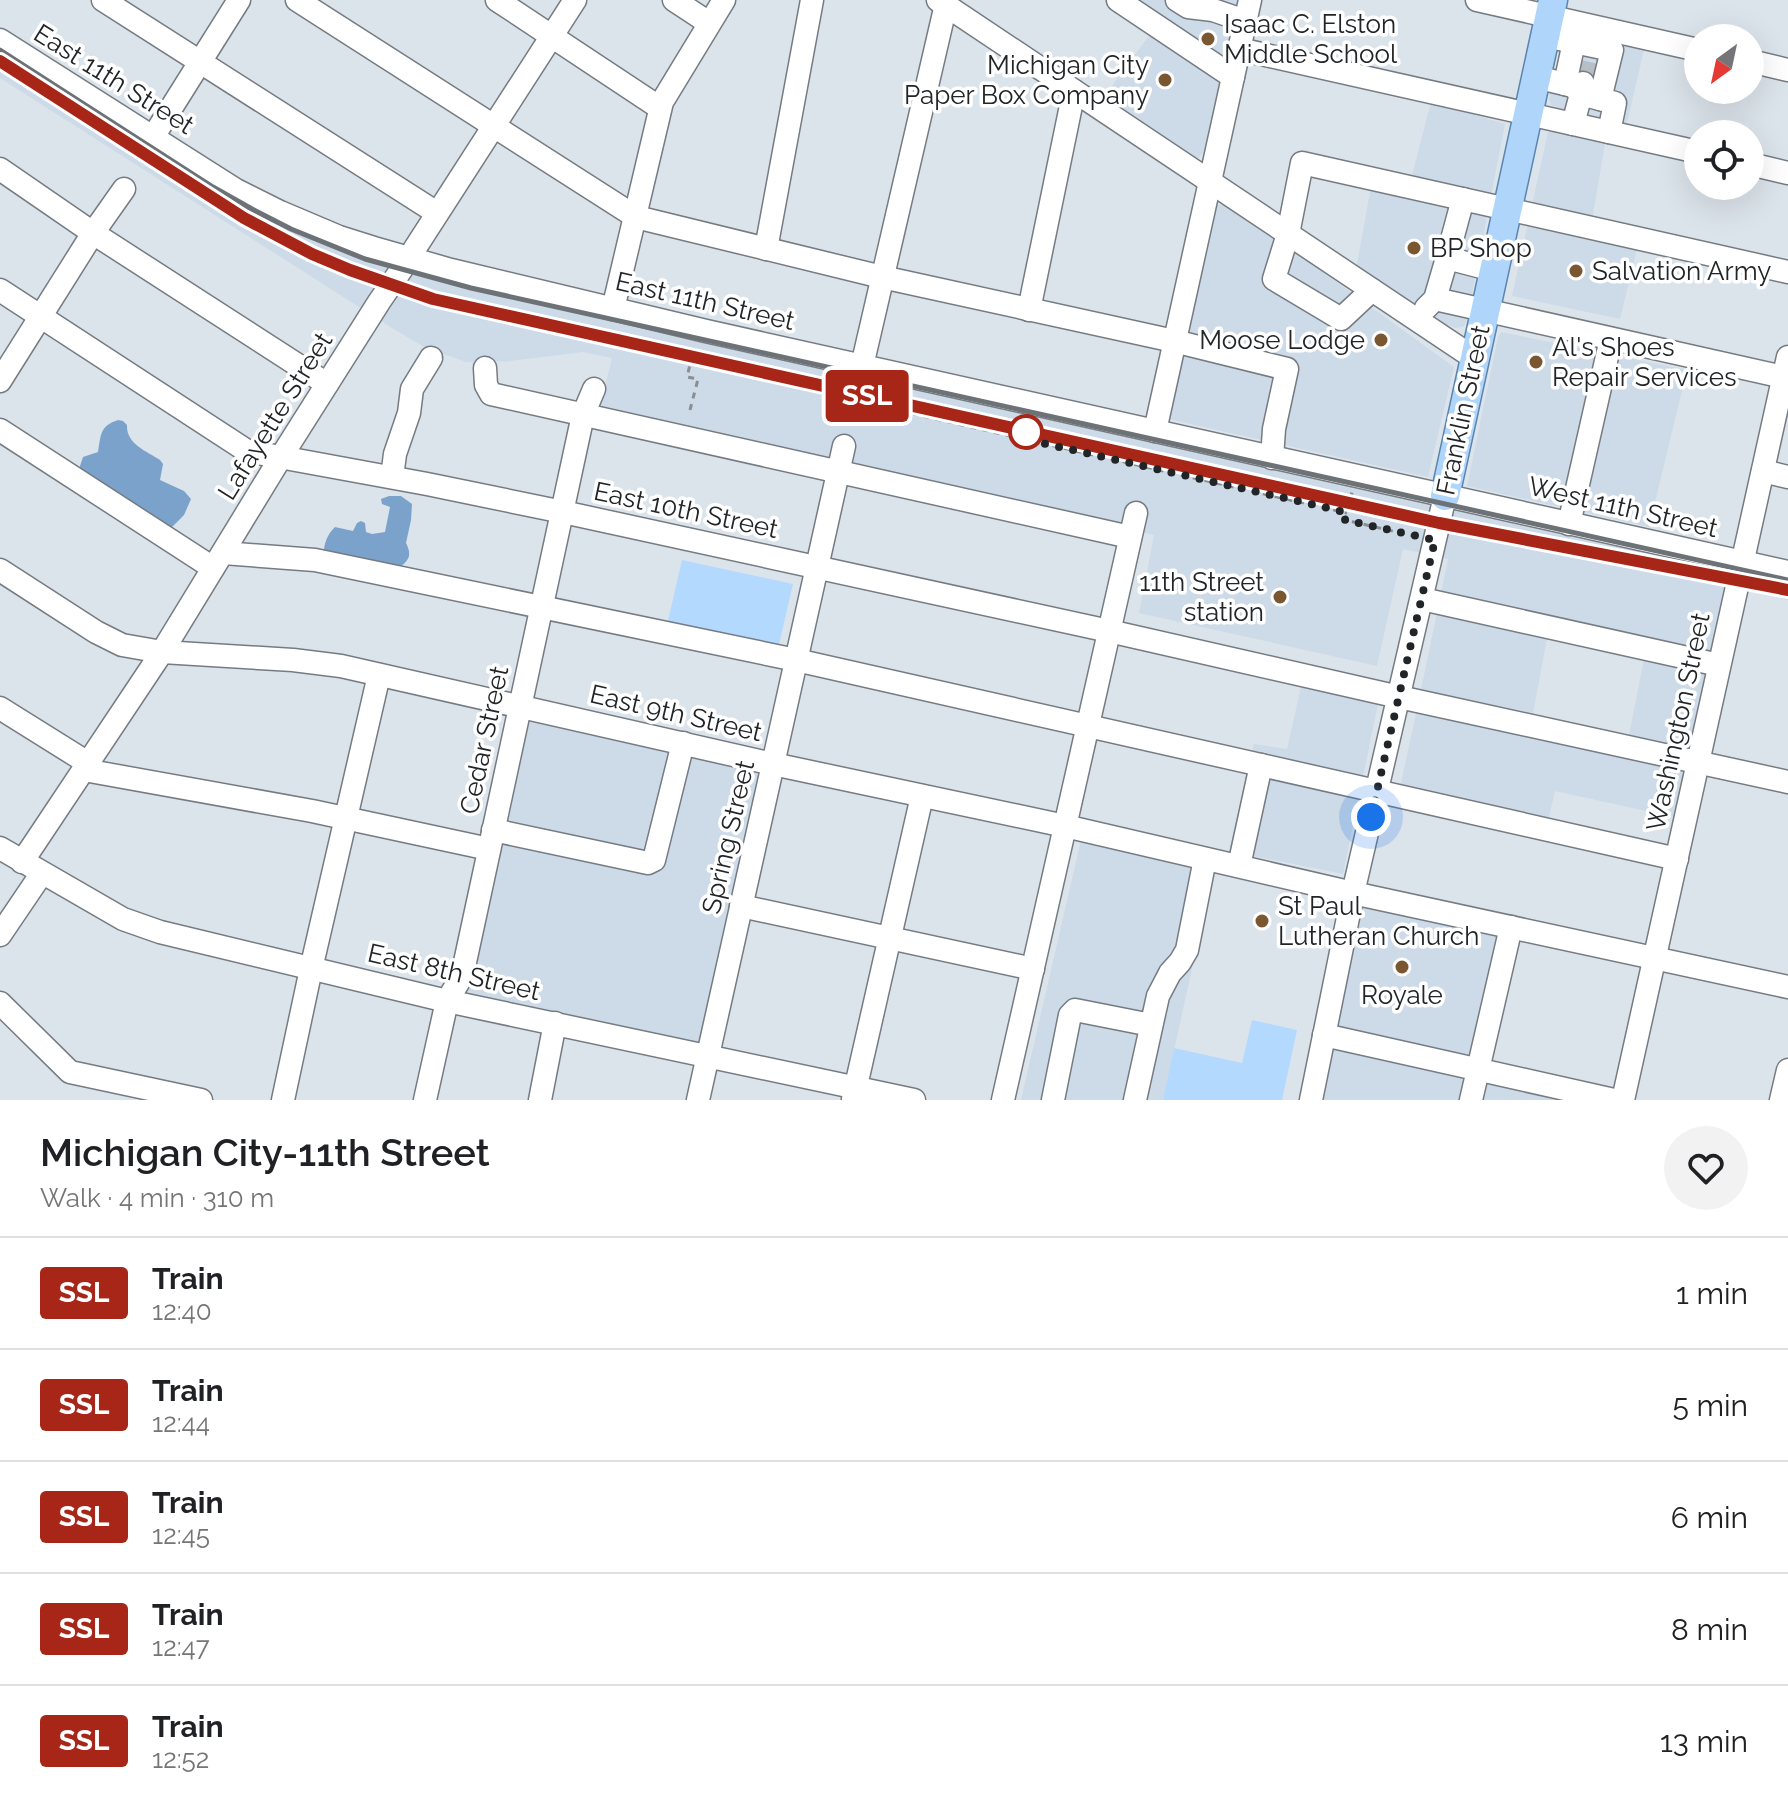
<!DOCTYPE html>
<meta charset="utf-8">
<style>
:root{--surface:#fff;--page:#f2f2f2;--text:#202124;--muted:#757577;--line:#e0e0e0}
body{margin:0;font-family:Raleway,sans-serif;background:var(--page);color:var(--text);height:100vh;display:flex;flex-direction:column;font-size:30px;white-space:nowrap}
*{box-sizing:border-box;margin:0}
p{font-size:26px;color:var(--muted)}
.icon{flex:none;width:44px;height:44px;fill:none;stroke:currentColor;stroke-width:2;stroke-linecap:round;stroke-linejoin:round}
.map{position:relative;height:1100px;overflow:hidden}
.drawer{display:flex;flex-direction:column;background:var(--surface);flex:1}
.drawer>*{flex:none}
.badge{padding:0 16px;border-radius:6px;font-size:28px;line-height:52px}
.needle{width:52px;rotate:213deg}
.buttons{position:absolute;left:1684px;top:24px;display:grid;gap:16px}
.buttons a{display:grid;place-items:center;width:80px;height:80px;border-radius:50%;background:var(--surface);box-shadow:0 8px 32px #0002;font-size:40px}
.you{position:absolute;width:40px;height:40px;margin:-20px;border:6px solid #fff;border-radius:50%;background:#1a73e8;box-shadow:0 0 0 12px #1a73e833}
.map>.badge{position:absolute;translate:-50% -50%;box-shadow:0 0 0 4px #fff}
.round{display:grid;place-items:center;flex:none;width:84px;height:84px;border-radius:42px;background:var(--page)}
.head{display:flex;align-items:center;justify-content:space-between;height:136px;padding:0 40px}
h1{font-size:38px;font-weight:600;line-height:60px}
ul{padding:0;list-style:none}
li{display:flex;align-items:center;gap:24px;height:112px;padding:0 40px;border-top:2px solid var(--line)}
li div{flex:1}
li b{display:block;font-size:30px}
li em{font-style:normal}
li .badge{min-width:88px;font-weight:700;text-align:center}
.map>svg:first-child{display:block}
.built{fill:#cddae7}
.green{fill:#b4d9fe}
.forest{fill:#7aa2ca}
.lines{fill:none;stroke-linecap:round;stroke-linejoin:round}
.minor-tunnel{stroke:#b7bec4;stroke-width:22;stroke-dasharray:22 11;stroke-linecap:butt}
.minor-casing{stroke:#757b82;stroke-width:25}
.major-casing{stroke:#5b85ae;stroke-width:31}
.path{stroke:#888e93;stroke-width:3;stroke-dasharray:6 6;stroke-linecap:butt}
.minor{stroke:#fff;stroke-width:22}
.major{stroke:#afd5fa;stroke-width:28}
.rail{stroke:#6d7276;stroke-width:5}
.line-casing{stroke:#fff;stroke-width:18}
.line{stroke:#a82618;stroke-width:12}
.walk{stroke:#222527;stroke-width:8;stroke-dasharray:0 14.4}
.poi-dot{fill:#7a5730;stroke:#fff;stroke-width:3}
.stop-dot{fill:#fff;stroke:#a82618;stroke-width:4}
.labels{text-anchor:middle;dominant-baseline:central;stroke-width:7;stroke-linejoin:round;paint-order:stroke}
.poi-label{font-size:26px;fill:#222527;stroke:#fff;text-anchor:start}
.street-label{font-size:26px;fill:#222527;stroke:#fff}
</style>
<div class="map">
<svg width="1788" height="1100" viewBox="0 0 1788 1100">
<rect width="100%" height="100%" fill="#dce4eb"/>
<g class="built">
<polygon points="1128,0 1239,0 1205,150 1199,158 1188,159 1102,99 1160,21"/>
<polygon points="1566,23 1646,41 1627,123 1577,113 1551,105 1549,99"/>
<polygon points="0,43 330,238 1788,574 1788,600 1727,586 1690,747 1629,735 1646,649 1549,628 1533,713 1421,690 1448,559 1403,549 1377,666 1139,613 1154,535 599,411 612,358 583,352 510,361 466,362 426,348 392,328 0,78"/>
<polygon points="1431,102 1505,124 1467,319 1464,326 1456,328 1436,321 1356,270 1373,175 1410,183"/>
<polygon points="1555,131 1605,144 1590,232 1638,245 1620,319 1512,296 1548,132"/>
<polygon points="1217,205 1225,205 1258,225 1454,367 1428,477 1168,419 1213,213"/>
<polygon points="1501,332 1687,370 1649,527 1467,486 1498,337"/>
<polygon points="1301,687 1378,704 1343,874 1229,851 1254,744 1287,749"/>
<polygon points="1417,709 1687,770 1678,818 1555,791 1546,830 1398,797"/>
<polygon points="525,714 768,769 707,1046 464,992"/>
<polygon points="1081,840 1214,869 1163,1100 1021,1100"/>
<polygon points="1358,900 1509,935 1479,1069 1612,1100 1318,1100"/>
</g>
<g class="green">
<polygon points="682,560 793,584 777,653 666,629"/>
<polygon points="1252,1020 1297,1030 1282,1100 1163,1100 1174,1048 1242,1063"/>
</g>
<g class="forest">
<path d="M118 420 123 421 127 425C126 444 146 451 160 460L163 464 160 480 184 491 191 499 184 515 169 530 78 472 83 457 98 452C101 434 100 426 118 420Z"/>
<path d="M389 496H401L412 504 411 520 406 543C413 557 408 561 396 570L324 558C323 546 326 536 335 527L353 531 357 523 361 521 365 523 366 532 372 534 385 532 390 507 382 504 381 499Z"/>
</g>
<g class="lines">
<polyline class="minor-tunnel" points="1583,83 1589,58"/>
<g class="minor-casing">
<g id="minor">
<polyline points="103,0 437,213"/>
<polyline points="297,0 636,217 882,277 1174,341 1287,369 1274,429 1272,458"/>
<polyline points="497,0 660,108"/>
<polyline points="674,0 709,23"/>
<polyline points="938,0 1474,358"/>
<polyline points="1118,0 1233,77"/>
<polyline points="1177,0 1188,7 1213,10 1245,21"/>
<polyline points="1477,0 1698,50"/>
<polyline points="1545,36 1612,50 1600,99"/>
<polyline points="0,40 236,190 280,212 339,237 374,248 451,270 706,331 1788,572"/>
<polyline points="1239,49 1698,152"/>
<polyline points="1750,61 1788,70"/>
<polyline points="1536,77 1573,86 1581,94 1583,83"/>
<polyline points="1565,84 1574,42"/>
<polyline points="1573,124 1581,94 1615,103 1609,132"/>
<polyline points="153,137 239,0"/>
<polyline points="1750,164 1788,173"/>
<polyline points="0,169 93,233 327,384"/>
<polyline points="1463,199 1447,258 1493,270"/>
<polyline points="766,249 812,0"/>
<polyline points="0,290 247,451 427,484 563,512 1109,631 1399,697 1788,782"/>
<polyline points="1372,290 1341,319 1274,279 1288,234 1302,163 1788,272"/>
<polyline points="1435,299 1788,378"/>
<polyline points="1426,308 1435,299 1447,258"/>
<polyline points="613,309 662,102 724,0"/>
<polyline points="1029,310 1074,91"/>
<polyline points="862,366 947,0"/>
<polyline points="485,368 486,385 491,394 1130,537"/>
<polyline points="0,381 93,233 124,189"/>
<polyline points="0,430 213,568"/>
<polyline points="1155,431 1250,0"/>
<polyline points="1763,471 1788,477"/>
<polyline points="392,477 395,454 409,413 412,389 431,358"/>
<polyline points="1569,524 1611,339"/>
<polyline points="223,553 315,560 796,660 1677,859"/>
<polyline points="0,570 96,632 122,645 162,652 293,660 341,666 773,764 1065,826 1353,893 1788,987"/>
<polyline points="1422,599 1719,665"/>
<polyline points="0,708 88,763"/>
<polyline points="84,770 312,811 489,849"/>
<polyline points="493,830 648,863 654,860 683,743"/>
<polyline points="0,848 123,919 160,932 447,1001 914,1100"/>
<polyline points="22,862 162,652 281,457 379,302 401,270 575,0"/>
<polyline points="1239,866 1261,765"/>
<polyline points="741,906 1033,969"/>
<polyline points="0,935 42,873"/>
<polyline points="0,1003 70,1072 201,1100"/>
<polyline points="1324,1035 1614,1100"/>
<polyline points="853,1099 922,796"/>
<polyline points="283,1100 311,969 379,675"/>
<polyline points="425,1100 447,1001 462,976 583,415 594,389"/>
<polyline points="540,1100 555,1023"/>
<polyline points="698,1100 844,446"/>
<polyline points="1003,1100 1136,513"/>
<polyline points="1053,1100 1070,1015 1075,1010 1151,1025"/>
<polyline points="1135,1100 1158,996 1170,973 1180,962 1187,950 1205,859"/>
<polyline points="1311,1100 1353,893 1445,496"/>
<polyline points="1471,1100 1511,927"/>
<polyline points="1623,1100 1788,357"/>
<polyline points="1781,1100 1788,1070"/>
</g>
</g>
<g class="major-casing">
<polyline id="major" points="1445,496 1553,0"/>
</g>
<g class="path">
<polyline points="678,360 1347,513"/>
<polyline points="690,410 698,379 687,377 694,348"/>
<polyline points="1350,494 1352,494 1345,520 1418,537"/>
</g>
<use href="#minor" class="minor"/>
<use href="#major" class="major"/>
<g class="rail">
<polyline points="0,50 213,187 252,209 291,229 365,259 471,288 1788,580"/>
<path d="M230 210C293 250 363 276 433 299L1391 512"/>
<polyline points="1380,510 1555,546 1713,575"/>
</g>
</g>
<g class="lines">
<g class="line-casing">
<polyline id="line" points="0,61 244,218 312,254 350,270 433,299 1439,523 1788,590"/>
</g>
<use href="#line" class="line"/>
<polyline class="walk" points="1026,432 1024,439 1324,507 1347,513 1345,520 1435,540 1371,817"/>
</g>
<g class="poi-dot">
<circle cx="1208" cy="39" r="8"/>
<circle cx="1165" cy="80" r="8"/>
<circle cx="1414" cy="248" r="8"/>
<circle cx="1576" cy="271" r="8"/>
<circle cx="1381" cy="340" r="8"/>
<circle cx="1536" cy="362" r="8"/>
<circle cx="1280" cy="597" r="8"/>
<circle cx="1262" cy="921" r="8"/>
<circle cx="1402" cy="967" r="8"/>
</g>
<circle class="stop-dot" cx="1026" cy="432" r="16"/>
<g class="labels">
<g class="poi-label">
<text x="1224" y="24">Isaac C. Elston<tspan x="1224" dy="30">Middle School</tspan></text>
<text x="1149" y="65" text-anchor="end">Michigan City<tspan x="1149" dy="30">Paper Box Company</tspan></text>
<text x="1430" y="248">BP Shop</text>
<text x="1592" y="271">Salvation Army</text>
<text x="1365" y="340" text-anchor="end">Moose Lodge</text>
<text x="1552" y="347">Al's Shoes<tspan x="1552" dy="30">Repair Services</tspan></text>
<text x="1264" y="582" text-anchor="end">11th Street<tspan x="1264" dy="30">station</tspan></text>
<text x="1278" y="906">St Paul<tspan x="1278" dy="30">Lutheran Church</tspan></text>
<text x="1402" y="995" text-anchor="middle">Royale</text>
</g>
<g class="street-label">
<text transform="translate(114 79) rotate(32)">East 11th Street</text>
<text transform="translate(705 301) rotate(13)">East 11th Street</text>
<text transform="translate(1463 410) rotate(-78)">Franklin Street</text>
<text transform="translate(275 416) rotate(-58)">Lafayette Street</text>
<text transform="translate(1623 507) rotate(13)">West 11th Street</text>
<text transform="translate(686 510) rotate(12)">East 10th Street</text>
<text transform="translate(676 713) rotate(13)">East 9th Street</text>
<text transform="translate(1678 722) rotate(-78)">Washington Street</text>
<text transform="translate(484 740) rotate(-78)">Cedar Street</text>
<text transform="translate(728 837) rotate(-77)">Spring Street</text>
<text transform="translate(454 972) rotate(13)">East 8th Street</text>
</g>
</g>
</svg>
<div class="buttons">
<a><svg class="needle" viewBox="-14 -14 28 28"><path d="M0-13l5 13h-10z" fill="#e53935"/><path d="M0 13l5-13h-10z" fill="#757577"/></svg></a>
<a><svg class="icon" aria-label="locate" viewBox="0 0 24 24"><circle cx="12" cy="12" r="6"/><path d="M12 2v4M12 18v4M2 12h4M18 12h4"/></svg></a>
</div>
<div class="you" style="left:1371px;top:817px"></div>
<b class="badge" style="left:867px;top:396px;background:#a82618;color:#fff">SSL</b>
</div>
<section class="drawer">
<div class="head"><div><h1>Michigan City-11th Street</h1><p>Walk · 4 min · 310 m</p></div><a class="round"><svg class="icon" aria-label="heart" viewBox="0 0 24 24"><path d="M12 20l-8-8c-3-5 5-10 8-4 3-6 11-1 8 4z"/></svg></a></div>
<ul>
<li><span class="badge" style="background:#a82618;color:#fff">SSL</span><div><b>Train</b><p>12:40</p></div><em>1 min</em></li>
<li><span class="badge" style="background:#a82618;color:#fff">SSL</span><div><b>Train</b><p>12:44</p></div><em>5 min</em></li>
<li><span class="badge" style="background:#a82618;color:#fff">SSL</span><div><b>Train</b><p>12:45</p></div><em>6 min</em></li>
<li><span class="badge" style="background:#a82618;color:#fff">SSL</span><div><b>Train</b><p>12:47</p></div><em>8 min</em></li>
<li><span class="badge" style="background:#a82618;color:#fff">SSL</span><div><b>Train</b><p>12:52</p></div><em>13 min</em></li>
</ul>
</section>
